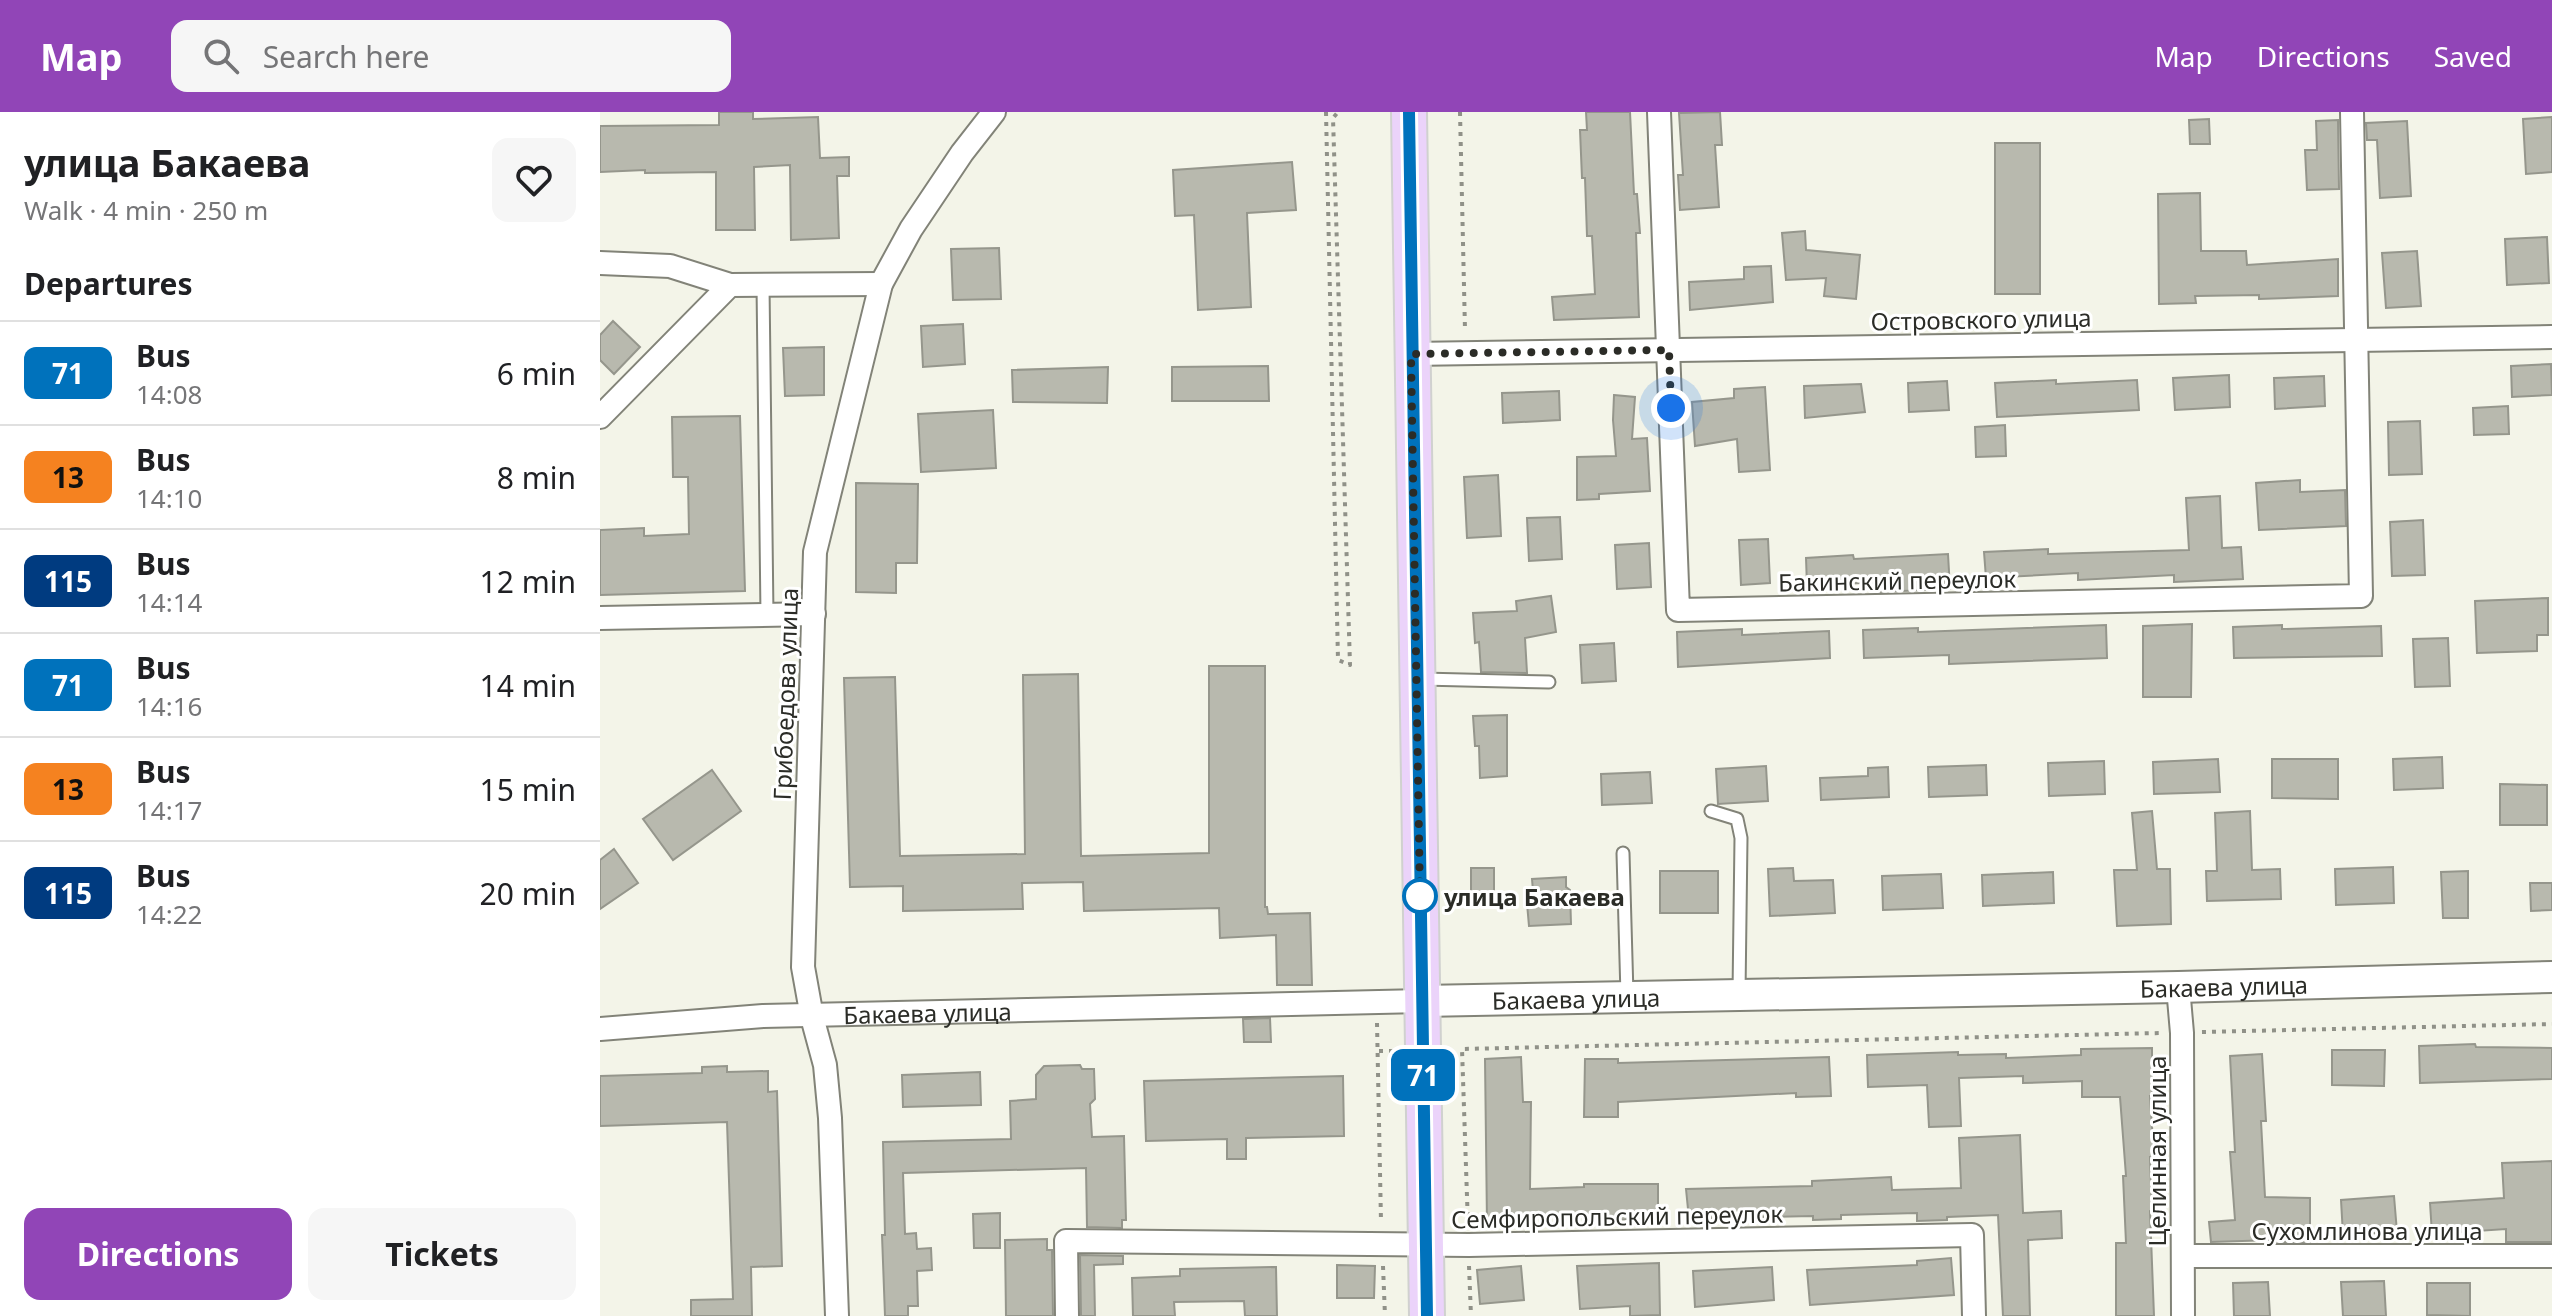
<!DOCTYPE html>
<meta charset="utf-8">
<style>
:root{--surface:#fff;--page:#f6f6f6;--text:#202124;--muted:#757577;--line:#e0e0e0;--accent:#9145b7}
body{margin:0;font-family:"Noto Sans",sans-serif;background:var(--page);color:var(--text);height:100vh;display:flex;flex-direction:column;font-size:30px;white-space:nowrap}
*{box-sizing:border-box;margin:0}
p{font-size:26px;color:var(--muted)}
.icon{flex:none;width:44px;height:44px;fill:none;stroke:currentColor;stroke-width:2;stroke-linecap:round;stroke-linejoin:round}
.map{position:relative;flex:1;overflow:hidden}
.sheet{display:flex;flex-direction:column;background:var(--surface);width:600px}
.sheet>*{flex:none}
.badge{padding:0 16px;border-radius:12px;font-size:28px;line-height:52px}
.you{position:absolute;width:40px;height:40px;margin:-20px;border:6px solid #fff;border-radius:50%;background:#1a73e8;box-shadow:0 0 0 12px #1a73e833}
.map>.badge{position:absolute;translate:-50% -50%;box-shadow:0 0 0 4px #fff}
h2{padding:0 24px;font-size:30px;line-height:72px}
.round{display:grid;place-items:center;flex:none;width:84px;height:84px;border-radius:16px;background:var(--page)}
.head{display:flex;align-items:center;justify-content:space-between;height:136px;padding:0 24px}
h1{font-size:38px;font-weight:700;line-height:60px}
.primary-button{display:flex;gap:16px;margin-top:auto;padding:16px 24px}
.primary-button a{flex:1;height:92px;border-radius:16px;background:var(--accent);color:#fff;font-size:32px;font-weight:700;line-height:92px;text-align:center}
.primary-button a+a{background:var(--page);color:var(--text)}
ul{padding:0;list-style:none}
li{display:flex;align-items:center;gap:24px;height:104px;padding:0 24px;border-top:2px solid var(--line)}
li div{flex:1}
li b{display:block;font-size:30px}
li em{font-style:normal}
li .badge{min-width:88px;font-weight:700;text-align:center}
header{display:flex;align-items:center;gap:48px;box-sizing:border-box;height:112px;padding:0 40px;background:var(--accent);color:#fff}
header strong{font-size:38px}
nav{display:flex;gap:44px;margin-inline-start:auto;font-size:28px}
.search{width:560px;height:72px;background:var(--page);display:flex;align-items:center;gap:20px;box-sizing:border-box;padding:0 28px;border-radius:16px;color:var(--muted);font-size:30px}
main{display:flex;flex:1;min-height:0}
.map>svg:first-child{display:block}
.building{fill:#b8b9ae;stroke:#95968c;stroke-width:2}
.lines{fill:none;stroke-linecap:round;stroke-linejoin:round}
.lane-casing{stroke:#828378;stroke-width:15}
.street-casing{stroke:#828378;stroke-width:26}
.secondary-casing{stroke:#828378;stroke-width:34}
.primary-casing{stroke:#d0d1cf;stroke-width:38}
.path{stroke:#909188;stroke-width:4;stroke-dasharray:4 6;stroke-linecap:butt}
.lane{stroke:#fff;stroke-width:11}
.street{stroke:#fff;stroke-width:22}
.secondary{stroke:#fff;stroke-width:30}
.primary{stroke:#ebd3fa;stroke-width:34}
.line-casing{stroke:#fff;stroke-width:18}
.line{stroke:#0072bc;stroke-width:12}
.walk{stroke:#2b2c27;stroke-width:8;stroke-dasharray:0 14.4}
.stop-dot{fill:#fff;stroke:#0072bc;stroke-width:4}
.labels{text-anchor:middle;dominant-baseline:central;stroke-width:6;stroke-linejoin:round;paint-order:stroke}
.street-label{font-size:24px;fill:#2b2c27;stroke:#fff}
.stop-label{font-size:24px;font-weight:bold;fill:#2b2c27;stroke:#fff;text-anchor:start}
</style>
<header>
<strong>Map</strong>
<div class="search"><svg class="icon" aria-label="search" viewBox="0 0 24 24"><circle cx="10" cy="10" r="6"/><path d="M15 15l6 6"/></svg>Search here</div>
<nav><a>Map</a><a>Directions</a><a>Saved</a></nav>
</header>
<main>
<section class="sheet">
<div class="head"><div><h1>улица Бакаева</h1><p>Walk · 4 min · 250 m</p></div><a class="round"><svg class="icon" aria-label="heart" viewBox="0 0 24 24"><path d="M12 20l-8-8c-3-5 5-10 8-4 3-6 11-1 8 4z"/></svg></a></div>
<h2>Departures</h2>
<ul>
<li><span class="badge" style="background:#0072bc;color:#fff">71</span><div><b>Bus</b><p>14:08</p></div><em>6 min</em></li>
<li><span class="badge" style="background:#f58220;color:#111">13</span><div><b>Bus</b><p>14:10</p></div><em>8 min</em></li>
<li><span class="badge" style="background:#003b80;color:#fff">115</span><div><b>Bus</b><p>14:14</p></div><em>12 min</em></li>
<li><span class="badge" style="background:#0072bc;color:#fff">71</span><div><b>Bus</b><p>14:16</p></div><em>14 min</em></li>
<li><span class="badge" style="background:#f58220;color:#111">13</span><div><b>Bus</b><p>14:17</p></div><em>15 min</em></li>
<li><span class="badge" style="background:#003b80;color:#fff">115</span><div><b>Bus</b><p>14:22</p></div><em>20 min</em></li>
</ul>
<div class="primary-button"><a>Directions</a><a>Tickets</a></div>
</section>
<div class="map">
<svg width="1952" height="1204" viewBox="0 0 1952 1204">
<rect width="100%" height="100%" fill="#f3f4e8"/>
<g class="building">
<polygon points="119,0 153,0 153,7 218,5 220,46 249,45 249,64 237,64 239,126 191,128 190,53 154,55 155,118 116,118 116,60 45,61 45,58 0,60 0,14 119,13"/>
<polygon points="986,0 1030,0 1034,82 1037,82 1040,121 1036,121 1039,205 954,208 952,185 995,182 992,124 987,124 985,66 982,66 980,18 987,18"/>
<polygon points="1120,0 1122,33 1115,33 1119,95 1080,98 1078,63 1083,63 1079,1"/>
<polygon points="1952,5 1952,60 1926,62 1923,7"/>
<polygon points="1609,7 1610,32 1590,32 1589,8"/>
<polygon points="1738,8 1739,77 1707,78 1705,38 1717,38 1716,9"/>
<polygon points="1807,9 1811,84 1780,86 1777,28 1767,28 1766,11"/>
<rect x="1395" y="31" width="45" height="151"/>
<polygon points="692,50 696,98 647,101 651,195 598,198 594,103 575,104 573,58"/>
<polygon points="1600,81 1601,139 1646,139 1647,153 1738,147 1738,184 1659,187 1659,183 1595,184 1596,191 1559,192 1558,82"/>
<polygon points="1205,119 1206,138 1260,143 1256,187 1224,184 1226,166 1186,168 1182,121"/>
<polygon points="1947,125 1949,171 1907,173 1905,127"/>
<polygon points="399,136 401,187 353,188 351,137"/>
<polygon points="1817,139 1821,194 1786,196 1782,141"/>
<polygon points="1171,154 1173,190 1090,198 1089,170 1144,167 1144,155"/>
<polygon points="13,209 40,235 14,262 0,248 0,223"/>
<polygon points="363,212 365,252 323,255 321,214"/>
<polygon points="224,235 224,283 185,284 183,236"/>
<polygon points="1951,252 1952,283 1912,285 1911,254"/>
<polygon points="668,254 669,289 572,289 572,255"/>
<polygon points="508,255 507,291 413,290 412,258"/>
<polygon points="1629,263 1630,295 1575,298 1573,266"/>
<polygon points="1724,264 1725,294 1675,297 1674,266"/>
<polygon points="1456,268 1456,272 1537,268 1539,298 1397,305 1395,271"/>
<polygon points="1347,269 1349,298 1309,300 1308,271"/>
<polygon points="1261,272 1265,300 1205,306 1204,274"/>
<polygon points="1165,275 1170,358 1139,360 1137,327 1095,334 1092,290 1134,286 1134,277"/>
<polygon points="959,279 960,308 903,311 902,281"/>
<polygon points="1014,283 1035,285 1032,327 1047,326 1050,379 999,382 999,387 977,388 977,345 1016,344 1013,308"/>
<polygon points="1908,294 1909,322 1874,323 1873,296"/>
<polygon points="393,298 396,356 321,360 318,302"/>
<polygon points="140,304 145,479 0,483 0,418 44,416 44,424 89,422 88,365 73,365 72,305"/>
<polygon points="1820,309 1822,362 1789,363 1788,310"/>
<polygon points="1405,313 1406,344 1376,345 1375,315"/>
<polygon points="898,363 901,424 867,426 864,365"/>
<polygon points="1700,368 1700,380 1745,378 1746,414 1659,418 1656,371"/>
<polygon points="256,371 318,372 317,451 296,451 296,481 256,480"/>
<polygon points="1620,384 1622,436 1641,435 1643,467 1574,470 1574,463 1478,468 1478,461 1386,466 1384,440 1448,437 1448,442 1589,438 1586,386"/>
<polygon points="960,405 962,447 929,449 927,406"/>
<polygon points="1823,408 1825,463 1792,464 1790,410"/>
<polygon points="1168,427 1170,471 1141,473 1139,428"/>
<polygon points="1049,431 1051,475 1017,477 1015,433"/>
<polygon points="1348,442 1350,477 1279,480 1279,470 1207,474 1206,446 1253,443 1254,447"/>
<polygon points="951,484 956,520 925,526 927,561 881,560 879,530 875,531 873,501 917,499 916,489"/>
<polygon points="1948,486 1948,523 1937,523 1937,539 1877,541 1875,489"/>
<polygon points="1592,512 1591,585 1543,585 1543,514"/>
<polygon points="1506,513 1507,546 1349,552 1349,543 1264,546 1263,518 1318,516 1318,520"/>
<polygon points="1682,513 1682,517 1781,514 1782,544 1634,546 1633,515"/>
<polygon points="1142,517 1142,523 1229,519 1230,546 1078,555 1077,520"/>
<polygon points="1848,526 1850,574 1815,575 1813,527"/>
<polygon points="1014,531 1016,569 982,571 980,533"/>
<polygon points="609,554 665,554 665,795 667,795 668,802 710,801 712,873 677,873 676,823 620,826 619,796 484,799 483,770 422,771 423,797 303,799 303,774 250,775 244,566 295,565 300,744 425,742 423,563 478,562 481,744 609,741"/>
<polygon points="907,603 907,664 880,666 879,634 875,634 873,604"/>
<polygon points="1842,645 1843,676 1794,678 1793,647"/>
<polygon points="1618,647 1620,680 1554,682 1553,650"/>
<polygon points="1672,647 1738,647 1738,687 1672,686"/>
<polygon points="1504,649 1505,682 1449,684 1448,651"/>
<polygon points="1386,653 1387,683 1329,685 1328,655"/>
<polygon points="1166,654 1168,689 1118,692 1116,657"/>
<polygon points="1288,655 1289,685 1221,688 1220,666 1268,664 1268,656"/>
<polygon points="112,658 141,699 73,748 43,707"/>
<polygon points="1050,660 1052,691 1002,693 1001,662"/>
<polygon points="1900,672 1947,673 1947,713 1900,713"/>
<polygon points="1552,699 1557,757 1570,757 1571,812 1517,814 1514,758 1537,758 1532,701"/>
<polygon points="1650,699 1652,758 1680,757 1681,787 1607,789 1606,759 1617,759 1615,701"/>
<polygon points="14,737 38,771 0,797 0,748"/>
<polygon points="1793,755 1794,791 1736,793 1735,757"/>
<rect x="871" y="756" width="23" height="31"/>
<polygon points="1193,756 1194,769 1233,768 1235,801 1170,804 1168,757"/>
<rect x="1060" y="759" width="58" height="42"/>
<polygon points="1868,759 1868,806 1843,806 1841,760"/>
<polygon points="1453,760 1454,791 1383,794 1382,763"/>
<polygon points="1341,762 1343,796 1283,798 1282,764"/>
<polygon points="966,765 966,775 970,778 971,812 929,814 926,780 933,779 932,767"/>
<polygon points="1930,771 1952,771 1952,798 1931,799"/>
<polygon points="670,906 671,930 644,930 643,907"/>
<polygon points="1875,932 1876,935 1952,936 1952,967 1820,971 1819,934"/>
<polygon points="1552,936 1552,984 1550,984 1554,1045 1550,1045 1552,1098 1550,1099 1554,1204 1516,1204 1516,1131 1526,1131 1523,1064 1526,1064 1520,985 1482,985 1482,969 1423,971 1423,964 1359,966 1361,1014 1329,1015 1327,973 1268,975 1267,943 1358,940 1358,943 1406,942 1406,946 1481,943 1481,937"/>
<polygon points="1732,938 1785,938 1784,974 1732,973"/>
<polygon points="1662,942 1666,1009 1661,1009 1665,1085 1710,1086 1710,1130 1674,1130 1674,1128 1611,1130 1609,1110 1635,1108 1630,1040 1635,1040 1630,944"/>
<polygon points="921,945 923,990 931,990 930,1077 984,1075 984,1072 1058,1072 1058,1108 984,1107 984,1103 921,1105 921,1110 887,1111 885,947"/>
<polygon points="1229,945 1231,984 1196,985 1196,981 1018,990 1018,1005 984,1005 985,947 1018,947 1018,951"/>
<polygon points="480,953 482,957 494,957 495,987 490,992 492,1025 524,1024 526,1108 522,1108 522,1116 487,1115 486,1056 303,1061 305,1122 316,1121 317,1137 331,1136 332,1158 317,1159 318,1194 308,1194 308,1204 285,1204 282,1123 285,1123 283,1030 411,1027 410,989 436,987 436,963 444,954"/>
<polygon points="127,954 127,960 168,959 168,980 177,979 182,1154 151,1155 152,1204 91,1204 91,1188 133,1187 127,1010 0,1014 0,964 102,961 102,955"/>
<polygon points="380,960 381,993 303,995 302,963"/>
<polygon points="743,964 744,1024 646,1026 646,1047 627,1047 627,1027 546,1029 544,969"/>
<polygon points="1420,1023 1423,1101 1461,1099 1462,1126 1428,1128 1430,1204 1403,1204 1398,1103 1347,1105 1347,1108 1317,1109 1317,1101 1241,1103 1241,1107 1213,1108 1213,1104 1089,1107 1086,1077 1212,1074 1212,1069 1291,1065 1292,1078 1361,1076 1359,1026"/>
<polygon points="1952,1049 1952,1130 1906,1130 1906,1117 1832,1122 1830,1091 1904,1086 1902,1051"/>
<polygon points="1794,1084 1797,1120 1743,1123 1741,1088"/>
<polygon points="400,1101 400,1136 374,1136 373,1102"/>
<polygon points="447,1127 447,1138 452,1138 453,1204 406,1204 405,1128"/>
<polygon points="480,1143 523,1144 523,1152 494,1153 495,1204 481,1204"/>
<polygon points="1351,1146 1354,1183 1210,1193 1207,1158 1317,1153 1317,1149"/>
<polygon points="1059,1151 1060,1203 1030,1204 1030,1194 980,1197 977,1154"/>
<polygon points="737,1153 775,1154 774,1186 737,1186"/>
<polygon points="921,1154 924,1188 880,1192 877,1158"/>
<polygon points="676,1155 677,1204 645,1204 644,1189 574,1190 575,1204 533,1204 532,1166 580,1164 580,1157"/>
<polygon points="1172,1155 1174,1188 1095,1195 1093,1159"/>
<polygon points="1784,1169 1786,1204 1743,1204 1741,1170"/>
<polygon points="1668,1170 1670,1204 1634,1204 1633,1171"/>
<polygon points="1827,1171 1870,1171 1870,1204 1827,1203"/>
</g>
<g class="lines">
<g class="lane-casing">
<g id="lane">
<polyline points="163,173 167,503"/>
<polyline points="822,567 949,570"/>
<polyline points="1111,699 1137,707 1141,726 1139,881"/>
<polyline points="1023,741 1027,883"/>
</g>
</g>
<g class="street-casing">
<g id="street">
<polyline points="1059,0 1078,498 1761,484 1752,0"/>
<polyline points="0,151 70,154 130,173"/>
<polyline points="811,242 1952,225"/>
<polyline points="0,305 130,173 281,172"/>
<polyline points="0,506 214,502"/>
<polyline points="1578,875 1582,921 1583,1204"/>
<path id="s1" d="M0 917 163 904 822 889"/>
<polyline points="1583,1144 1952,1144"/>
<polyline points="237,1204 230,1006 225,953 212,905 203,855 215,440 281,172 311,117 362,41 394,0"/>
<polyline points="467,1204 466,1129 869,1133 1372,1123 1374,1204"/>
</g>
</g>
<g class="secondary-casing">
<g id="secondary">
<path id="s2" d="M822 889 1578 875 1952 865"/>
</g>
</g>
<g class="primary-casing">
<polyline id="primary" points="809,0 827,1204"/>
</g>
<g class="path">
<polyline points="726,0 738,548 750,553 733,6 738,0"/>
<polyline points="860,0 865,218"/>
<polyline points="777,911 781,1110"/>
<polyline points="1602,920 1952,912"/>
<polyline points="779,939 796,939"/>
<polyline points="868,1114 862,937 1561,921"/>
<polyline points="783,1154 785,1204"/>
<polyline points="869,1154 871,1204"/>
</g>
<use href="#lane" class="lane"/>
<use href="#street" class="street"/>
<use href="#secondary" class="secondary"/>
<use href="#primary" class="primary"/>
</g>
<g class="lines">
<g class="line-casing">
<polyline id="line" points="809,0 827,1204"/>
</g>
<use href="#line" class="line"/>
<polyline class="walk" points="820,784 811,242 1069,238 1071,296"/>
</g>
<circle class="stop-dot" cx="820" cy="784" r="16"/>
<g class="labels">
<g class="street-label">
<text transform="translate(1381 207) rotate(-1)">Островского улица</text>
<text transform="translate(1297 468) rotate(-1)">Бакинский переулок</text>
<text transform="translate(185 582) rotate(-88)">Грибоедова улица</text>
<text stroke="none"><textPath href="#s2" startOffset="802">Бакаева улица</textPath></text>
<text stroke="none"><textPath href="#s2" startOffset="154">Бакаева улица</textPath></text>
<text stroke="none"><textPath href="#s1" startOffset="328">Бакаева улица</textPath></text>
<text transform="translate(1556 1039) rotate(-90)">Целинная улица</text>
<text transform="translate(1017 1104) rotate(-1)">Семфиропольский переулок</text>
<text x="1767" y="1118">Сухомлинова улица</text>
</g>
<g class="stop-label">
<text x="844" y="784">улица Бакаева</text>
</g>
</g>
</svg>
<div class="you" style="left:1071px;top:296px"></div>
<b class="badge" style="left:823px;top:963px;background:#0072bc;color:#fff">71</b>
</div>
</main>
